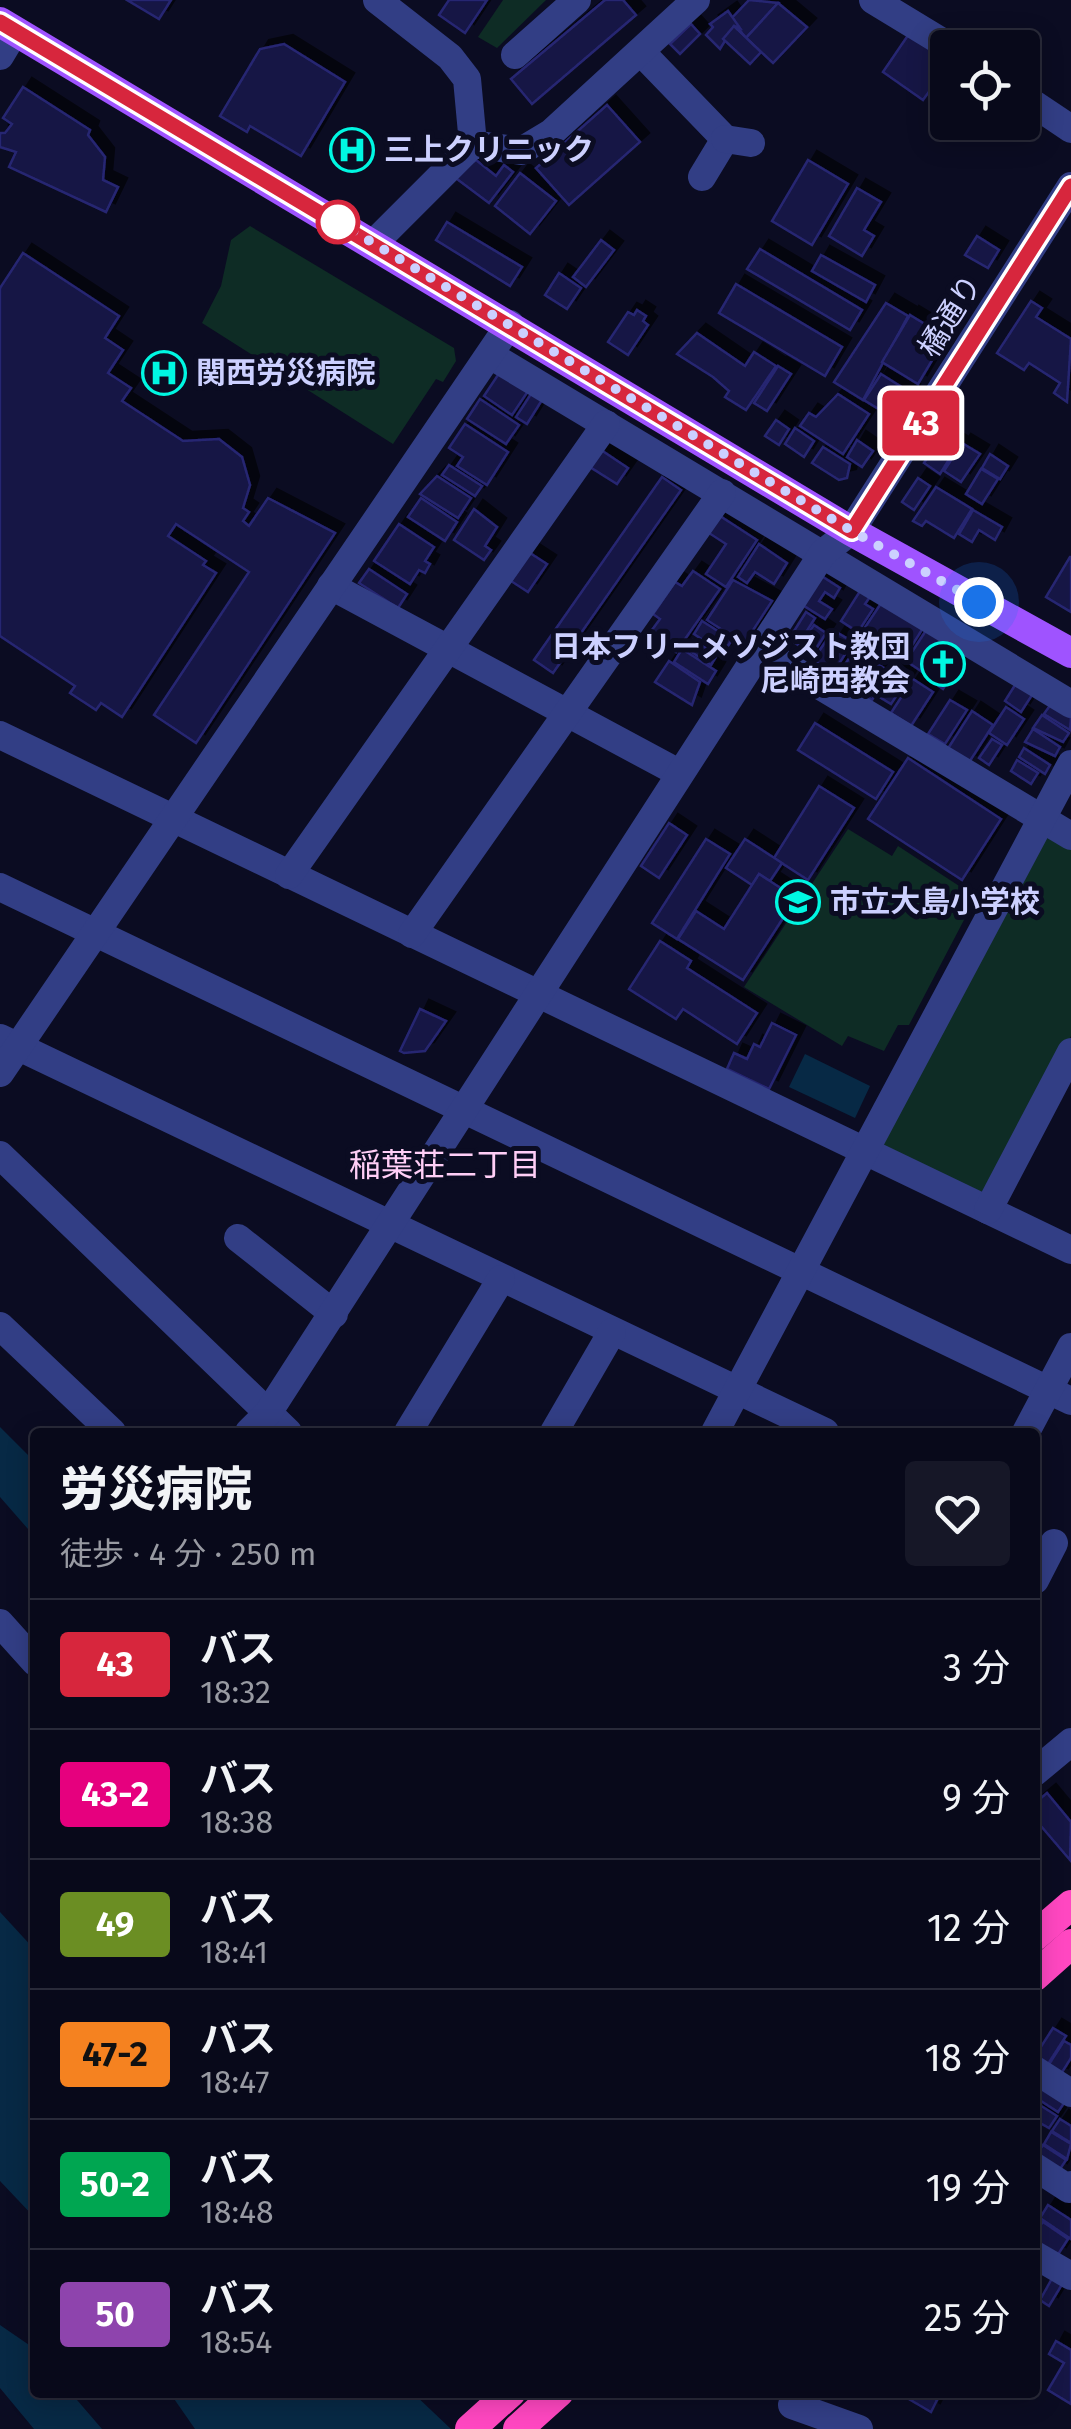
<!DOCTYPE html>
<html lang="ja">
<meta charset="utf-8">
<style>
:root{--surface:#08091a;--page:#161727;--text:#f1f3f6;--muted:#989aa2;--line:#292a39}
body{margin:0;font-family:"Fira Sans","Noto Sans JP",sans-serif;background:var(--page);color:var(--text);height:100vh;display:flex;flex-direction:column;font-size:38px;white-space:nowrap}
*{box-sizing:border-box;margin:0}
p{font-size:32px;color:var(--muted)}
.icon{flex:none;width:55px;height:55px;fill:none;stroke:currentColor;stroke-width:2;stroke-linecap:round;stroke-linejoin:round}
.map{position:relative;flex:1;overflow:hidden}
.side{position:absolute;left:30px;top:1428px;width:1010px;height:970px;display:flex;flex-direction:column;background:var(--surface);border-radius:10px;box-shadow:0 5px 25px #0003,0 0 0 2px var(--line)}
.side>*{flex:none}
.badge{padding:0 20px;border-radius:8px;font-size:35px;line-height:65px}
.fabs{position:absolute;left:930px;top:30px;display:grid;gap:20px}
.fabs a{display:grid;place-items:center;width:110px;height:110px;border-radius:10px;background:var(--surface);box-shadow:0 5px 25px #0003,0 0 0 2px var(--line);font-size:50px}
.you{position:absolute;width:50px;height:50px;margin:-25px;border:8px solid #fff;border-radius:50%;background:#1a73e8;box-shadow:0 0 0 15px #1a73e833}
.map>.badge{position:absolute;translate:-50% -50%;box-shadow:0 0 0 5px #fff}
.round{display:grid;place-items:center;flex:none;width:105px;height:105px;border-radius:10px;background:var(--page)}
.head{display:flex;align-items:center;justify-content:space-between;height:170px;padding:0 30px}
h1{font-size:48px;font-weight:800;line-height:75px}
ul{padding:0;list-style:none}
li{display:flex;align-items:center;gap:30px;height:130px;padding:0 30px;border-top:2px solid var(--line)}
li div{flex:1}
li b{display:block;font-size:38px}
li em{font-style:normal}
li .badge{min-width:110px;font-weight:700;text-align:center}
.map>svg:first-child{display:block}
.green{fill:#0e2c25}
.water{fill:#072945}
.building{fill:#161644;stroke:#272672;stroke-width:2.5;filter:url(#shadow)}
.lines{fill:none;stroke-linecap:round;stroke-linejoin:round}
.minor{stroke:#323e85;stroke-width:28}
.major{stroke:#9f53ff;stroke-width:30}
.highway{stroke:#ff47c1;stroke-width:30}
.line-casing{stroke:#fff;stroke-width:22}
.line{stroke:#d7263d;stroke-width:15}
.walk{stroke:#ccd0ff;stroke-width:10;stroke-dasharray:0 18}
.stop-dot{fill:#fff;stroke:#d7263d;stroke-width:5}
.labels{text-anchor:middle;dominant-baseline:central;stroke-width:10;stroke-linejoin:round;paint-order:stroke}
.poi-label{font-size:30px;font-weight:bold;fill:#ccd0ff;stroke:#0b0c22;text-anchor:start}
.street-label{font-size:30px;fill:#ccd0ff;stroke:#0b0c22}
.neighbourhood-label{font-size:32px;fill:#ffcef6;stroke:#0b0c22}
</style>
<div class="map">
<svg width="1071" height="2429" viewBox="0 0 1071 2429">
<defs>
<filter id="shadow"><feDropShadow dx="9" dy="-9" stdDeviation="0" flood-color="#0009"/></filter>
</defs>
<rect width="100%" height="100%" fill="#0b0c22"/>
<g class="green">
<polygon points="503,0 546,0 497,48 478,37"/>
<polygon points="250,226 454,348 456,361 443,382 436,379 393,444 202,323 221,286 231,240"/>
<polygon points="848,829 892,856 898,846 976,897 909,1025 898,1025 884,1051 848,1036 842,1046 744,987"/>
<polygon points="1046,835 1071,850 1071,1036 988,1191 980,1192 884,1146 881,1137"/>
</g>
<g class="water">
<polygon points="805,1054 870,1086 855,1118 789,1087"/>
<polygon points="0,1427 35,1462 35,1537 0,1497"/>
<polygon points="0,1912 35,1950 35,2218 0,2181"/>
<polygon points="0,2325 35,2349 35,2392 71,2393 102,2429 34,2429 0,2388"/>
<polygon points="170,2393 413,2393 451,2429 195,2429"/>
</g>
<g class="building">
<polygon points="127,0 171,0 159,19"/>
<polygon points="449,0 487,0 465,33 439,15"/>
<polygon points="605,0 623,0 636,15 532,104 511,79"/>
<polygon points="749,0 778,3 746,38 731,19"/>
<polygon points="778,3 807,27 773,63 746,38"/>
<polygon points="728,11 740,28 734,26 720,49 706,35 713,27 710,24"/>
<polygon points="691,24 700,34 680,54 670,44"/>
<polygon points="734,26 761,52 750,64 723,39"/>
<polygon points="913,28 948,52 948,107 928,93 923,100 883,72"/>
<polygon points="284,44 345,82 301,156 250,126 247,132 220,116 260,49"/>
<polygon points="23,87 90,130 88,135 105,157 103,180 118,187 106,212 9,167 16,152 0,147 0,133 5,133 12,124 3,118"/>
<polygon points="607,105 640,142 569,205 536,168"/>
<polygon points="476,160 496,176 504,165 513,172 489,203 453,176"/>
<polygon points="808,160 848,184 812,245 772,221"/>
<polygon points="520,173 556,201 530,234 495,206"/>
<polygon points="857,188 881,202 864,230 874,236 862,256 829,236"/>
<polygon points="447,222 522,267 510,286 436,240"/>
<polygon points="977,236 999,250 988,268 965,255"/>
<polygon points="601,240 614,250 586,287 573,277"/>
<polygon points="760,249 862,310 850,330 747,269"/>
<polygon points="23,253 119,316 105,338 123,350 108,373 131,388 122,401 183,441 219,439 242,457 250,485 243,508 249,512 243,521 249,526 268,498 335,533 196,743 154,715 249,572 176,524 168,536 206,561 203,565 216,573 122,717 101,703 96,710 70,693 75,686 0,636 0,288"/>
<polygon points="821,255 875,285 866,302 812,271"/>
<polygon points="559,273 581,288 567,309 545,295"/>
<polygon points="736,284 842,347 825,376 719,313"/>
<polygon points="1031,301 1042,308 1036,317 1071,339 1067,402 1054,393 1060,383 1029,363 1024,370 997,353"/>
<polygon points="886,303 908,316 863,400 834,382"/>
<polygon points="637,310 646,316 643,321 648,325 628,355 608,342 628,312 634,315"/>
<polygon points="910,315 946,337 918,384 882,362"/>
<polygon points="697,333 745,366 754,352 776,366 746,410 725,397 729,391 713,377 677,354"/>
<polygon points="778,366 791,374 767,411 754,403"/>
<polygon points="500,372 528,391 512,415 484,396"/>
<polygon points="881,374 911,393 895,419 864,400"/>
<polygon points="531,394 542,400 527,424 516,417"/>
<polygon points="838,394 869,414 843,454 800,426 809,413 816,417"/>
<polygon points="480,399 519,425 506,444 467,419"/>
<polygon points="776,420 789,429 779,445 765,436"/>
<polygon points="465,424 508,452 487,485 457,466 463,457 449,448"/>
<polygon points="795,428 814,441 804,457 785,444"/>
<polygon points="942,435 958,445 940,474 924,463"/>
<polygon points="857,440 873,451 862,467 847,457"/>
<polygon points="962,443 980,454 961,482 944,471"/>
<polygon points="823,447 850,464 847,478 839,480 812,463"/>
<polygon points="601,450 628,468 617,484 590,467"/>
<polygon points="990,454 1008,466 1000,479 982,468"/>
<polygon points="449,465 482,486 475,496 442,475"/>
<polygon points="981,469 998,479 982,504 966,494"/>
<polygon points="437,476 471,498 458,518 420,494"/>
<polygon points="662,477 681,490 553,673 534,660"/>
<polygon points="918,478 930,486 914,510 902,502"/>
<polygon points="936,487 972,509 954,538 926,521 922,526 913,521"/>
<polygon points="421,498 457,522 445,541 408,517"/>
<polygon points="474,509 497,527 485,546 491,550 484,560 454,540"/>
<polygon points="973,510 1002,527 995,540 979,530 972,542 959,534"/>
<polygon points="720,516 757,540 726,587 706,574 726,544 709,533"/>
<polygon points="399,524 434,547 425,561 430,564 425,573 419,570 410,584 374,561"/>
<polygon points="759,544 787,563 774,584 755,572 747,583 738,577"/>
<polygon points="530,553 547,564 528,592 511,581"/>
<polygon points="1070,557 1071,557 1071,612 1046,597"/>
<polygon points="369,569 407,594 398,608 359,583"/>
<polygon points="693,571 720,589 676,652 649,634 660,619 653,614 675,582 682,586"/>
<polygon points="820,575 840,588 834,598 825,592 819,601 832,609 825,619 801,604"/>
<polygon points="733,580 772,601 744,644 707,620"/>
<polygon points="862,588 872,594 865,604 873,609 858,632 841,621"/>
<polygon points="882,602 923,628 913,644 901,636 891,651 862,632"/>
<polygon points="806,612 815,618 798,645 789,639"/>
<polygon points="702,621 732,640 723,653 694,634"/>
<polygon points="814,625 826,633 811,657 798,648"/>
<polygon points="927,629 945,640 924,673 906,661"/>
<polygon points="838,633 853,642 833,673 813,660 826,641 831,644"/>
<polygon points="693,640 717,655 711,665 687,649"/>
<polygon points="857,646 874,657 854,688 837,677"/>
<polygon points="682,649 716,671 708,684 674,662"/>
<polygon points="946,652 961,661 943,689 929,679"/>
<polygon points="669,661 700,682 692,705 655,682"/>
<polygon points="876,663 890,672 872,700 858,691"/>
<polygon points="896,669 909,677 891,704 878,696"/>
<polygon points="913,679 933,692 911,726 891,713"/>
<polygon points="1017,682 1034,692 1021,712 1005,701"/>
<polygon points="950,700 967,710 945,744 928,734"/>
<polygon points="1051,704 1071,718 1070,730 1044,714"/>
<polygon points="1006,707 1024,719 1007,745 989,733"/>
<polygon points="972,711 993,725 968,764 947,750"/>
<polygon points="1042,715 1069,733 1063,742 1033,728"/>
<polygon points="815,723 893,772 876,799 798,750"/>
<polygon points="1033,729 1060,747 1055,756 1025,742"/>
<polygon points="992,739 1002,745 989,765 979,758"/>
<polygon points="1024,748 1050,765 1045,774 1019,757"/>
<polygon points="908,758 1001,819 962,880 868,819"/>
<polygon points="1017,760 1038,773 1031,784 1011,771"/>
<polygon points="819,786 854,808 808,880 774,858"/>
<polygon points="669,823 687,835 659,878 641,866"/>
<polygon points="706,839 730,854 677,939 652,923"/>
<polygon points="745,839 782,863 770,881 759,874 752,885 726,868"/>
<polygon points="759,874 796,898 743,980 678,939 696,911 724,929"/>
<polygon points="660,941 691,961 687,968 757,1013 737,1044 683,1009 676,1019 629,989"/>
<polygon points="420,1009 446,1021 425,1051 404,1053 400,1051"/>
<polygon points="772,1023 796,1035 769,1089 727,1069 734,1053 747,1059 754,1044 760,1047"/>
<polygon points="1047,1793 1071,1822 1070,1860 1035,1819 1035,1803"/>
<polygon points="1053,2028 1066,2036 1048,2064 1035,2056"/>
<polygon points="1064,2041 1071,2045 1071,2058 1059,2077 1046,2069"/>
<polygon points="1035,2083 1066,2100 1058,2112 1035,2097"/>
<polygon points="1035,2102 1057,2116 1049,2128 1035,2120"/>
<polygon points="1060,2119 1071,2126 1071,2143 1052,2131"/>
<polygon points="1051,2132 1071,2144 1067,2159 1044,2144"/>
<polygon points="1043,2145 1066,2160 1058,2172 1035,2157"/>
<polygon points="1048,2205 1071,2220 1071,2239 1040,2218"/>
<polygon points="1043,2222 1068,2239 1057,2256 1035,2242 1035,2232"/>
<polygon points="1054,2275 1064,2281 1049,2306 1040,2300"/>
<polygon points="1056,2341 1071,2350 1071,2404 1048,2390 1064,2363 1049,2354"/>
<polygon points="897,2392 924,2392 937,2400 931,2412"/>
</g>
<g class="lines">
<g class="minor">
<polyline points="377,0 450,57 467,79 473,144"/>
<polyline points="873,0 952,48"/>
<polyline points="641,52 725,139 702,177"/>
<polyline points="515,55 577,0"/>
<polyline points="0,56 15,31"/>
<polyline points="1022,96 1071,129"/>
<polyline points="725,139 751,143"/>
<polyline points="374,243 473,144 521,151 551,133 696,0"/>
<polyline points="490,355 1071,704"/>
<polyline points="331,586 679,773"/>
<polyline points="762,651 1071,836"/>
<polyline points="0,735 1071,1250"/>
<polyline points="289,875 606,424"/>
<polyline points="0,887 1071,1401"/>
<polyline points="412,934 722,493"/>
<polyline points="0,1038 825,1432"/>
<polyline points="0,1073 510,324"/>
<polyline points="0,1155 288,1432"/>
<polyline points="988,1210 1071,1052"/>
<polyline points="238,1238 334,1314"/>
<polyline points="0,1326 112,1432"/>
<polyline points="249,1432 268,1413 823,553 851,531 1071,186"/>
<polyline points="408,1432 501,1279"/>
<polyline points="554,1432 612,1332"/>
<polyline points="715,1432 1071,764"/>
<polyline points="1026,1432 1071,1347"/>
<polyline points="1035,1580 1054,1543"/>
<polyline points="0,1623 35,1662"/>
<polyline points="1035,1772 1071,1742"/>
<polyline points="1035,2070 1071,2093"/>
<polyline points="1035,2167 1069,2189 1071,2185"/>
<polyline points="1035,2255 1071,2276"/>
<polyline points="792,2405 859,2429"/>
</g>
<polyline class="major" points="0,22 851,531 1071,653"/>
<g class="highway">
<polyline points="1035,1936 1071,1905"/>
<polyline points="1035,1976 1071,1944"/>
<polyline points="470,2429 511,2392"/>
<polyline points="518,2429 559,2392"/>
</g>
</g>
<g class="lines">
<g class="line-casing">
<polyline id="line" points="0,22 852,531 1071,186"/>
</g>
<use href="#line" class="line"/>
<polyline class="walk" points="338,222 852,531 979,602"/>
</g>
<defs>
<g id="hospital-ring" transform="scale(2.25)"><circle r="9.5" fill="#0b0c22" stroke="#00f7e2" stroke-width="1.5"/><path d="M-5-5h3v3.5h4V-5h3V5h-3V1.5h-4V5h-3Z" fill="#00f7e2"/></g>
<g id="church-ring" transform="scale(2.25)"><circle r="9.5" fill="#0b0c22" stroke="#00f7e2" stroke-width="1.5"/><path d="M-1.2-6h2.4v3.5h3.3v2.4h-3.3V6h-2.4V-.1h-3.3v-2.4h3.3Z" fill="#00f7e2"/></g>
<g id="school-ring" transform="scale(2.25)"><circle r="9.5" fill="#0b0c22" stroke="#00f7e2" stroke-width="1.5"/><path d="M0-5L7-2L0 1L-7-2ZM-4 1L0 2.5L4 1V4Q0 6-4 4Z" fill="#00f7e2"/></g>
</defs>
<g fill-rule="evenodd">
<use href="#hospital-ring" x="352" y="150"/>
<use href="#hospital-ring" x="164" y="373"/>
<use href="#church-ring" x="943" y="664"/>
<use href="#school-ring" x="798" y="902"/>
</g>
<circle class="stop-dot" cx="338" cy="222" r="20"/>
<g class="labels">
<g class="poi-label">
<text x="384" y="150">三上クリニック</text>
<text x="196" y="373">関西労災病院</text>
<text x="910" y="647" text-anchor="end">日本フリーメソジスト教団<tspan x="910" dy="34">尼崎西教会</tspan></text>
<text x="830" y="902">市立大島小学校</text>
</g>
<g class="street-label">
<text transform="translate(950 316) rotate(-58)">橘通り</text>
</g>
<g class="neighbourhood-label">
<text x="445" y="1165">稲葉荘二丁目</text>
</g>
</g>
</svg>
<div class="fabs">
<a><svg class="icon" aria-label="locate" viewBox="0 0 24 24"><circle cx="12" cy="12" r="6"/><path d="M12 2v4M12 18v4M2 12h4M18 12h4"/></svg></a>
</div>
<div class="you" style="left:979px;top:602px"></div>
<b class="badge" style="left:921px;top:423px;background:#d7263d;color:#fff">43</b>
<section class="side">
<div class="head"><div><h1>労災病院</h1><p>徒歩 · 4 分 · 250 m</p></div><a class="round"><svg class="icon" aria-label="heart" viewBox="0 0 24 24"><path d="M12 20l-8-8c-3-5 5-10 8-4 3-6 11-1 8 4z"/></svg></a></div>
<ul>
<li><span class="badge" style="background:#d7263d;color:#fff">43</span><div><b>バス</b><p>18:32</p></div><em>3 分</em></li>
<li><span class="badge" style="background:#e6007e;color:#fff">43-2</span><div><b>バス</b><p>18:38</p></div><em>9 分</em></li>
<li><span class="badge" style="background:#6b8e23;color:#fff">49</span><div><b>バス</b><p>18:41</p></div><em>12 分</em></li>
<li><span class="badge" style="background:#f58220;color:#111">47-2</span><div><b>バス</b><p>18:47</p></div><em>18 分</em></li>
<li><span class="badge" style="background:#00a651;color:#fff">50-2</span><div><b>バス</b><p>18:48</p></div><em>19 分</em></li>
<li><span class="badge" style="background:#8e44ad;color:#fff">50</span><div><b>バス</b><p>18:54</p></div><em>25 分</em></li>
</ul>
</section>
</div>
